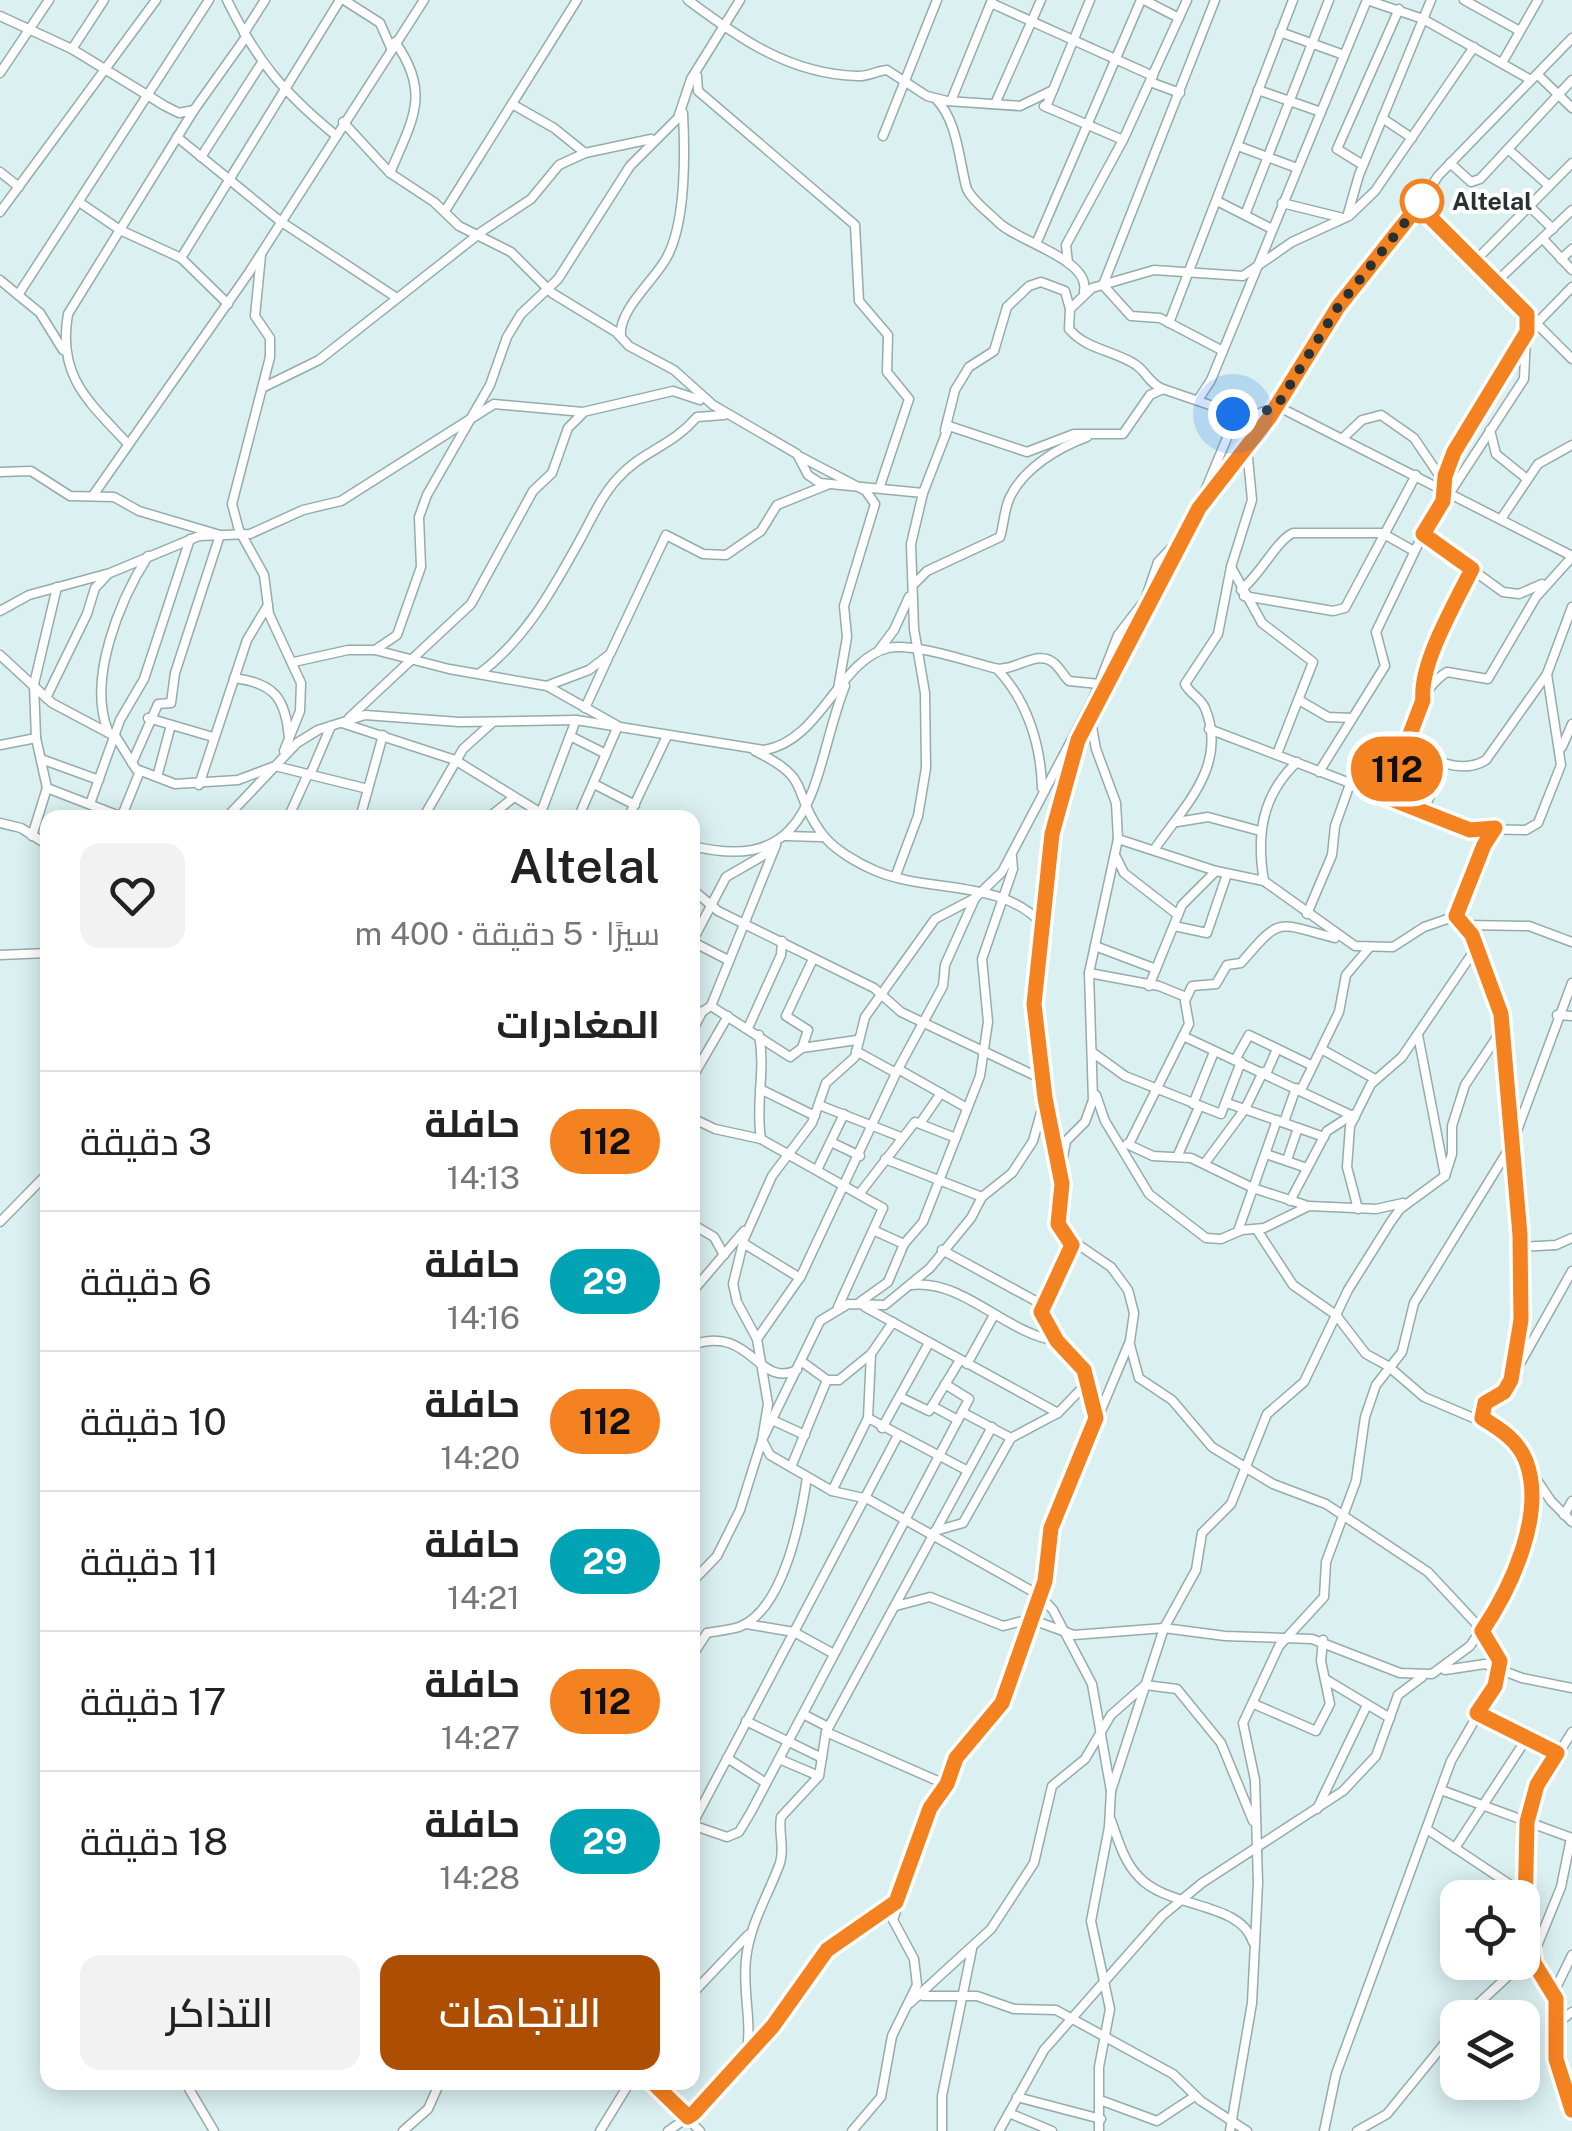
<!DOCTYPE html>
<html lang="ar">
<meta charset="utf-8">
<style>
:root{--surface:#fff;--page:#f2f2f2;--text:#222;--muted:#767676;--line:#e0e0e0;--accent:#ae4e03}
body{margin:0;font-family:"Public Sans",Cairo,sans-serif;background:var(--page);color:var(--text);direction:rtl;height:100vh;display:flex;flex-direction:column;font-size:38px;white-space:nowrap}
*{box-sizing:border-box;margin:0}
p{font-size:32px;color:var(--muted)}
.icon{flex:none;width:55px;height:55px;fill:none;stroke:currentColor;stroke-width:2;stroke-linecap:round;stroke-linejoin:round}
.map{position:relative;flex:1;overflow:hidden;direction:ltr}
.details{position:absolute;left:40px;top:810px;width:660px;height:1280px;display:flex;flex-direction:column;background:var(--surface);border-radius:20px;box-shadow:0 5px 25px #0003;direction:rtl}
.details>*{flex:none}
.badge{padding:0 20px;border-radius:32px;font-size:35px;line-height:65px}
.buttons{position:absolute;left:1440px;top:1880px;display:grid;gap:20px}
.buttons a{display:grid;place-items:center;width:100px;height:100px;border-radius:20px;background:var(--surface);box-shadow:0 5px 25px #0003;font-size:50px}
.you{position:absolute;width:50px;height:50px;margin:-25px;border:8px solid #fff;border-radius:50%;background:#1a73e8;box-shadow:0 0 0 15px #1a73e833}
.map>.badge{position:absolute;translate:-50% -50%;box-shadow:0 0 0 5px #fff}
h2{padding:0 40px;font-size:38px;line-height:90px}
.round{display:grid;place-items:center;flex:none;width:105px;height:105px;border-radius:20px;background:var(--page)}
.headline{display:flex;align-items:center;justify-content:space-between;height:170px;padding:0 40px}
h1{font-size:48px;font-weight:600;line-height:75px}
.primary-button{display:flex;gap:20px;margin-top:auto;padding:20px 40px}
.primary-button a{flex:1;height:115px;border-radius:20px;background:var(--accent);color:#fff;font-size:40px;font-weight:600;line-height:115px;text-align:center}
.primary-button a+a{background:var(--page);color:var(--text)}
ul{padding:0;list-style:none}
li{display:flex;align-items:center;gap:30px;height:140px;padding:0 40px;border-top:2px solid var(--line)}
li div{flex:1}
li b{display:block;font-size:38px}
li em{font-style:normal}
li .badge{min-width:110px;font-weight:700;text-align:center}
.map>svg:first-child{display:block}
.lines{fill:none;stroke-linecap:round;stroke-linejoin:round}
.minor-casing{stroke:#96abab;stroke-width:11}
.minor{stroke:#fff;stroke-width:8}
.line-casing{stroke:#fff;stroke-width:22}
.line{stroke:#f58220;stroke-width:15}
.walk{stroke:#293232;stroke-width:10;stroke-dasharray:0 18}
.stop-dot{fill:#fff;stroke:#f58220;stroke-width:5}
.labels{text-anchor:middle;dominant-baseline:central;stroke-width:8;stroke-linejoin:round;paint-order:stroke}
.stop-label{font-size:25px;font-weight:bold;fill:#293232;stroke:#fff;text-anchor:start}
</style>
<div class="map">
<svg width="1572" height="2131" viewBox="0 0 1572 2131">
<rect width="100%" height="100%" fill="#daf0f1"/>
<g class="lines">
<g class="minor-casing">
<g id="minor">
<path d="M227 0C257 61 282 91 334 134"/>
<polyline points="344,0 380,23 391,48"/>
<path d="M688 0C740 39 790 74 857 76 867 77 876 71 887 70L927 96 947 101 1020 106 1053 90"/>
<polyline points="1144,0 1179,18"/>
<polyline points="1215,0 1103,285 1131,316 1160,318 1223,351"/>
<polyline points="1367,0 1423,19 1531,80"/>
<polyline points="1464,0 1518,30"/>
<polyline points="991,3 1153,76"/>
<polyline points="0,16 72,49 165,106 179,113 194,110"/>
<polyline points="1280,32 1344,55"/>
<polyline points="244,33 265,0"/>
<polyline points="1572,38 1438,176 1422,201 1431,218 1572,359"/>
<polyline points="72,49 104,0"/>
<polyline points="1502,63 1538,0"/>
<polyline points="0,73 49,0"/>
<polyline points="1537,74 1572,108"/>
<polyline points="697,76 698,91 855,225 859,301 888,335 887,372 909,399 880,486"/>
<polyline points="1150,82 1180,93"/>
<polyline points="1258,90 1321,112"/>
<path d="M936 99C957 120 959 159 966 186 968 197 988 212 997 221 1015 241 1091 259 1084 291"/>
<polyline points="951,101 992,0"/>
<polyline points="512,104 554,128 585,153"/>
<polyline points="995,104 1041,0"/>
<polyline points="1044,106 1123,140"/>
<polyline points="1046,107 1090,0"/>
<polyline points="1382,118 1412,138"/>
<polyline points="343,122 390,173 434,202 459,226 511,252 552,293 616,332 629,346 674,370 713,405 797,454 808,475 820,483 923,493 949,426 1027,452 1074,434 1123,434 1150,395 1163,389 1248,418 1277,406 1572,556"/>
<polyline points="883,136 937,0"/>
<polyline points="177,137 280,221 397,298"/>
<polyline points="1238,146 1297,168"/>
<polyline points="1508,149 1549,186"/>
<polyline points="201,157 261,64"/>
<polyline points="1450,163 1471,182 1480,179 1572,80"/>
<polyline points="1363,165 1337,149 1399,9"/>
<polyline points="0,172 19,187"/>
<path d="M390 173C412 120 432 94 395 42"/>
<polyline points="1217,201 1272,229"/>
<polyline points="79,202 120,230 181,258 228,304"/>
<polyline points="1282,203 1343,218"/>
<polyline points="1529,206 1553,229"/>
<polyline points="445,211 577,0"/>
<polyline points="0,212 156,0"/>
<polyline points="1245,215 1329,0"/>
<polyline points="1347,217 1359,175 1431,0"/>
<polyline points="1543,239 1572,270"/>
<polyline points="1036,244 1141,0"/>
<polyline points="261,255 255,316 270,338 270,357 232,504 239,530 264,575 269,614 301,683 300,711 284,751"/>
<polyline points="181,258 340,0"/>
<polyline points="1561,259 1572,249"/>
<polyline points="1475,261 1572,163"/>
<polyline points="1068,263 1066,245 1123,140 1187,0"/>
<polyline points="0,280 40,313 63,350"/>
<polyline points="1496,282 1572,210"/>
<polyline points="18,295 209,0"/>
<polyline points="1169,323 1293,0"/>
<polyline points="1537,323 1572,287"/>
<path d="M621 336C618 310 655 280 667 257 686 222 685 153 683 113"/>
<polyline points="262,388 319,360 484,230 531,199 559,165 585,153 651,139"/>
<path d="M1163 389C1148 383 1146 370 1133 363 1111 350 1086 349 1069 329L1070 309 1092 288 1154 270 1243 276 1292 242 1349 216 1375 191 1474 47"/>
<polyline points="1198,400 1211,380 1367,0"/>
<polyline points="945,430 955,390 969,367 994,351 1007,307 1029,286 1041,282 1065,291 1070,309"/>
<polyline points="1490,430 1496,454 1527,479"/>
<polyline points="1343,438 1362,420 1381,415 1414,438 1443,481"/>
<path d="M128 444C88 401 57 376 68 314L194 110 246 37"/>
<polyline points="801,457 866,491 875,504 844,606 847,637 838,689"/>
<polyline points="0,472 31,471 70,496 114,497 139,511 220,535 175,673 171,703 158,704 132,763"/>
<polyline points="1444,489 1454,452 1527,332"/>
<polyline points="94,494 248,274 424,0"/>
<polyline points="1202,498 1229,433 1248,418"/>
<polyline points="1501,519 1538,464 1572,445"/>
<polyline points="1423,534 1503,592 1519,594 1542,584"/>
<polyline points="1231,567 1262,623 1313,662 1277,754"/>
<path d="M914 584 927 571 1000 537C1004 525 1004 509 1010 497 1024 468 1059 447 1087 437"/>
<path d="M1241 590C1261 574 1276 541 1293 533H1382L1414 551"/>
<polyline points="1244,596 1333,611 1345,608 1416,475"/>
<polyline points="0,611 29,595 110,573 199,536 250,534 303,510 341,501 494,404 583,412 673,391 700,400"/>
<polyline points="375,650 397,635 421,567 419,517 427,495 490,385 507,337 521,314 558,279 630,166 678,118 691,79 740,0"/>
<polyline points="879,650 894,630 909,597"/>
<polyline points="0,655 52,703 116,737 136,769 175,784 238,780 275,766 368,789"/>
<polyline points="294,662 348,650 375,650 449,669 547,686 618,726 578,818"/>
<path d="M997 669C1027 700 1041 745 1042 788"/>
<path d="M480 673C526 639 554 587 581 538 592 518 602 495 618 478 642 451 671 447 697 417L724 415"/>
<path d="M234 678C274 683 286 698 289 739"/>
<polyline points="549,685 589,670 610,654 666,535 703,554 726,555 761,531 777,505 827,485"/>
<polyline points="46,698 87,614 95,588 108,574"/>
<polyline points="1093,699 1002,872 975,898 935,919 865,1017 855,1057 826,1083 812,1123 772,1176 744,1239 733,1284 737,1302 757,1339 768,1404 762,1440 770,1455 832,1491 868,1499 1039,1595 1053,1610 1092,1684 1111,1791 1109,1827 1091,1921 1110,2009 1099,2067 1099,2131"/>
<polyline points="1423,699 1440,635 1471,569"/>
<polyline points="1299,700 1328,717 1352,718"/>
<polyline points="1092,702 1118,635 1145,600 1158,562 1178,541"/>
<polyline points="585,708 608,658"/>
<polyline points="148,718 213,737"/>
<polyline points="349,718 471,604 533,491 552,473 568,428 582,414"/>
<polyline points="342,723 455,760 549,818"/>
<polyline points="1209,729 1470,829 1526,830 1538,823 1561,765 1547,674"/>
<path d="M108 731C87 679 120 600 148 556"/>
<polyline points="570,736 606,754"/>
<polyline points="0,745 36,738"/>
<path d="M1405 745C1429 758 1460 776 1486 760L1547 674 1572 607"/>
<polyline points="1562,747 1572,724"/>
<path d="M755 751C814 780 790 789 820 831 831 848 857 863 876 871 928 893 1001 879 1041 923"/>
<polyline points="41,759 99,780"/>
<polyline points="1319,772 1385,666 1376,632 1423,534 1524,379 1527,314"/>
<polyline points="310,775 331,726"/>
<polyline points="157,777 171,725"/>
<polyline points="594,784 635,805"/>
<polyline points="199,785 247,640 268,605"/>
<polyline points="47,788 122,817"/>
<path d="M1386 797C1401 760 1410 695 1447 672L1488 679 1536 597 1572 557"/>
<polyline points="90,804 120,720 144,679 190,539"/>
<polyline points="1423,813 1443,763"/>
<polyline points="540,815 576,720"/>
<polyline points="121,818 140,771"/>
<path d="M226 818 297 743 318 730 365 715 459 722 576 720 764 750C820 742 839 660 888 648 912 642 970 662 994 668 1014 673 1037 648 1054 663 1060 668 1063 675 1069 681L1099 684"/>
<polyline points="288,818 308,774"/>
<polyline points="360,818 383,735"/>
<polyline points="423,818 463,749 493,722"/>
<polyline points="488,818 513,798"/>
<polyline points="628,818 667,736"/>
<polyline points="1177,822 1208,817 1260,831"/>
<polyline points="0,823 21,828 48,845"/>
<polyline points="32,836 47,788 36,738 34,684 57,587"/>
<polyline points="786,836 821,837"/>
<polyline points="1118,839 1216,871 1264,881 1355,946 1393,947 1424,927 1456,916 1483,845 1495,828"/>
<path d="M692 846C820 877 811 773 845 686"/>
<path d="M1154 850C1183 807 1229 766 1205 708 1201 698 1190 694 1185 684L1218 634 1231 567 1252 500 1247 448"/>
<polyline points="1116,857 1124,873 1178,915"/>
<polyline points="896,875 918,816 926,768 925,693 914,629 911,544 923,493"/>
<path d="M1264 881C1256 835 1262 795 1297 762"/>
<polyline points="692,889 718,911 874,988 901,1012 1042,1079"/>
<polyline points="1307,914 1332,855 1335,826 1350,784"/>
<polyline points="1456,916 1471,935 1501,1014 1520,1235 1521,1320 1511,1381 1503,1392 1485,1403 1482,1419"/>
<polyline points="1464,925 1529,926 1572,942"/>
<polyline points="1174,926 1207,933 1227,874"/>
<polyline points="692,942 726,877 771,851"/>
<polyline points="693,942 728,960"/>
<polyline points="1095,946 1156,969"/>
<polyline points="0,955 48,953"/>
<polyline points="1089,973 1159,986 1186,997"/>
<polyline points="1149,986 1182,905 1216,871"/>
<polyline points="711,1006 790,1057 802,1048 857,1040"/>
<polyline points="692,1009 702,1012 711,1006 776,845"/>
<polyline points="1557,1015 1572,1016"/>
<polyline points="748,1028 781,955 782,941"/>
<polyline points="692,1032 702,1012"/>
<path d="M759 1035C766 1071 755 1103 761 1139"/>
<polyline points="1418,1035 1445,1176"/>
<polyline points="1183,1036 1355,1117"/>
<polyline points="802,1048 808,1030 786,1016 813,959"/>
<polyline points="1323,1050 1375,1079"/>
<polyline points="856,1051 896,1073"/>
<polyline points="1092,1052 1125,1076 1221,1114 1241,1062"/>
<polyline points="1235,1060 1249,1035 1311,1065"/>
<polyline points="898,1069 967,1108"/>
<polyline points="1266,1074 1277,1049"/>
<polyline points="692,1078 728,1016"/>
<polyline points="760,1089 815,1116"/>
<polyline points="1301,1090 1339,1012 1346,975 1369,948"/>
<polyline points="1096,1095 1105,1121 1149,1194 1206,1238 1221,1239 1242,1230 1264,1228 1309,1206 1376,1209 1403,1203"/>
<polyline points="1227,1103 1324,1137"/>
<polyline points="1193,1104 1214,1052"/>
<polyline points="819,1105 901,1137"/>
<polyline points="692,1118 715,1129 761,1139 883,1208 838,1307"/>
<polyline points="921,1122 941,1093"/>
<polyline points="1284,1122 1296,1088"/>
<polyline points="831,1142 860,1156"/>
<polyline points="1127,1144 1153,1156 1191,1158 1253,1188 1305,1205"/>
<path d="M1129 1144 1189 1024 1185 1001 1192 986 1216 984 1227 965 1241 963C1282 915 1276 923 1335 938"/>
<polyline points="1266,1154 1307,1168"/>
<polyline points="1178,1155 1199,1107"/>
<polyline points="885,1159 982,1197"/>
<polyline points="1287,1160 1298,1128"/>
<polyline points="1205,1163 1245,1109 1263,1072"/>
<polyline points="817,1170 844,1114"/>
<polyline points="1060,1173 1066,1141 1085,1122 1093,1100 1089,973 1118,839 1116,803 1096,749 1090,716"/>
<polyline points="860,1193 915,1122 956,1138"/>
<polyline points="1290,1201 1327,1131 1352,1115"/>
<polyline points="1358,1209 1347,1167 1350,1126 1371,1084 1402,1057 1476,948"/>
<polyline points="0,1222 48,1173"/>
<polyline points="692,1224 714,1237 724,1255"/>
<polyline points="1257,1230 1293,1285 1336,1315 1366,1354 1388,1366 1424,1397 1504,1431 1551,1501 1572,1522"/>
<polyline points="875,1231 904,1244"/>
<polyline points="1238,1231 1277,1120"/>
<polyline points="1070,1239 1070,1250 1041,1315 1084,1371 1096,1417"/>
<polyline points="743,1243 800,1278"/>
<polyline points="1520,1247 1556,1245 1572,1238"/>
<polyline points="942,1250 1043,1305"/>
<path d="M911 1285C964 1279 1004 1333 1057 1341"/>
<polyline points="692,1292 744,1231"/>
<polyline points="860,1302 888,1282 904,1244 923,1222 980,1076 988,1022 982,959 1013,869 1012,857"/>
<polyline points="865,1307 1058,1413"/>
<polyline points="757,1339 801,1276 898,1069 943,986 945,965 975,898"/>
<path d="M692 1345C752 1324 757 1389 797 1370"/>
<polyline points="1130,1345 1139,1378 1172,1400 1212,1447 1273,1484 1326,1504 1428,1572 1483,1631 1500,1661 1495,1685 1451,1761 1336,2074 1324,2131"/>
<polyline points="801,1361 827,1380 839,1380 871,1354 893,1322"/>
<polyline points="967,1364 994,1315"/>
<polyline points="1513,1376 1572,1271"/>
<polyline points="902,1398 929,1411 960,1360"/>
<polyline points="932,1406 958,1420"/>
<polyline points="962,1412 1011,1438"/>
<polyline points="868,1418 968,1471"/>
<polyline points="772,1420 805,1435"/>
<polyline points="882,1428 929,1343"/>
<polyline points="791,1467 827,1380"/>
<polyline points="832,1491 868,1418 871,1354"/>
<polyline points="1564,1515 1572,1501"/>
<polyline points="935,1531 963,1523 1011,1438 1058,1413 1087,1383"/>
<polyline points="692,1582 717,1556 740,1510 762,1440 820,1321 848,1304 885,1305 930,1268 971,1218 982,1197 1012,1173 1033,1141 1043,1105"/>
<polyline points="896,1606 930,1597 1003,1626 1030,1619 1074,1635 1164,1628 1225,1636 1312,1639 1400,1673 1432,1674 1470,1646 1508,1590 1530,1509 1527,1462"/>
<polyline points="746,1624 794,1632 834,1654"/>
<path d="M692 1656 707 1633C717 1631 729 1630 739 1627 784 1610 801 1518 807 1477"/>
<polyline points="1445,1670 1485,1664 1522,1678 1572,1688"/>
<polyline points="1325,1679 1390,1718"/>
<polyline points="1254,1704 1316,1731 1330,1704 1321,1661 1323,1640"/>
<polyline points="1477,1713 1557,1753"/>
<polyline points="803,1714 828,1727"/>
<polyline points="746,1721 822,1758"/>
<polyline points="826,1732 947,1785"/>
<polyline points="1572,1732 1535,1791 1525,1837 1524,1879 1533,1961 1555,1999 1556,2059 1572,2110"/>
<polyline points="727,1758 766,1783"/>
<polyline points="779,1759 819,1776"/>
<polyline points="1441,1790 1572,1838"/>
<polyline points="1111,1791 1164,1628 1196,1570 1202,1533 1231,1504 1267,1414 1304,1382 1348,1290 1390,1223 1400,1209 1445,1176 1452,1154 1452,1126 1465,1085 1503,1028"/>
<polyline points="1317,1809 1367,1705"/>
<path d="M1111 1820C1118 1840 1124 1862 1139 1877 1168 1909 1240 1901 1253 1942"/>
<polyline points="692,1825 727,1837 739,1832 751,1812 969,1399 945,1384"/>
<polyline points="692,1825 897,1437"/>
<polyline points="1428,1830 1524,1894"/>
<polyline points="1455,1848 1527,1738"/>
<polyline points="1554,1992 1572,1955"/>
<polyline points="692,1994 748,1935"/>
<polyline points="923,1996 977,1996 1014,2009 1056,2010 1173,2074 1201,2101 1247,2131"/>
<polyline points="910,2003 991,1929 1034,1863 1052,1786 1085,1759 1111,1715 1145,1685 1177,1689 1221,1743 1253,1821"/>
<polyline points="1463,2018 1535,1951 1561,1887 1571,1838"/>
<polyline points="1555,2025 1572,2012"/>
<path d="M745 2059C754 2026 742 1994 746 1959 750 1923 768 1896 780 1863 785 1847 778 1832 781 1817L819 1776 826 1732 992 1427"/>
<polyline points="185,2082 214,2131"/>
<polyline points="652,2082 700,2131"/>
<polyline points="1017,2097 1101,2119"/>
<polyline points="1100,2100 1157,2121 1195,2096"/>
<polyline points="1009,2113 1052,2131"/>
<polyline points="403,2131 428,2109 440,2082"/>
<polyline points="600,2131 630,2082"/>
<polyline points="668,2131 694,2113 757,2046 839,1938 896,1902"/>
<polyline points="852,2131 881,2097 892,2036 917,1985 914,1959 893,1920 930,1808 947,1785 960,1751 1002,1703 1045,1581 1051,1529 1130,1341 1134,1313 1128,1290 1111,1267 1070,1239 1058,1225 1063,1184 1045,1098 1034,1004 1052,833 1078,740 1199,509 1269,418 1338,307 1422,201"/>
<polyline points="942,2131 942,2096 972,1949"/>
<polyline points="999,2131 1044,2050 1162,1916 1202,1883 1343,1791 1376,1756 1398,1695 1422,1677"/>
<polyline points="1230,2131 1252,2003 1258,1883 1255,1780 1243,1723 1279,1646 1324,1597 1326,1562 1356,1481 1365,1417 1376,1385 1402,1352 1414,1303 1512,1144 1572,983"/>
<polyline points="1357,2131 1387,2114 1458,2027"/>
</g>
</g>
<use href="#minor" class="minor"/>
</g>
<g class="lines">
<g class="line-casing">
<path id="line" d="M652 2082 688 2117 694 2113 773 2026 827 1950 896 1902 930 1808 947 1784 956 1758 1002 1703 1045 1581 1051 1528 1096 1418 1084 1370 1057 1341 1041 1312 1072 1245 1058 1224 1062 1184 1045 1098 1034 1004 1052 834 1078 740 1199 508 1269 418 1338 307 1422 201 1426 213 1527 314V332L1454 452 1445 476 1443 501 1423 534 1472 569C1456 602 1419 664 1423 700L1386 797 1470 830 1495 828 1484 845 1456 916 1472 935 1501 1014 1520 1235 1521 1320 1511 1380 1504 1392 1485 1403 1482 1418C1500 1429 1518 1440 1526 1461 1546 1514 1511 1588 1482 1631L1500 1661 1495 1686 1477 1713 1557 1753 1537 1785 1527 1822 1525 1914 1534 1963 1556 1999V2059L1572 2110"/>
</g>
<use href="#line" class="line"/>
<polyline class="walk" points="1233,414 1248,418 1277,406 1338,307 1422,201"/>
</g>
<circle class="stop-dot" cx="1422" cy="201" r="20"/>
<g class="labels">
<g class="stop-label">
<text x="1452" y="201">Altelal</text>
</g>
</g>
</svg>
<div class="buttons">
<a><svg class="icon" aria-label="locate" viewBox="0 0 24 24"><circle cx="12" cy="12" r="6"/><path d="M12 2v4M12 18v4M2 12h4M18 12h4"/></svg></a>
<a><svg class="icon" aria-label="layers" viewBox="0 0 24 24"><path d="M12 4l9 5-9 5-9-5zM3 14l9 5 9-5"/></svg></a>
</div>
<div class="you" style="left:1233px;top:414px"></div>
<b class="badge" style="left:1397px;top:769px;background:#f58220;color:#111">112</b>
<section class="details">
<div class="headline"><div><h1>Altelal</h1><p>سيرًا · 5 دقيقة · 400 m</p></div><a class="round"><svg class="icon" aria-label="heart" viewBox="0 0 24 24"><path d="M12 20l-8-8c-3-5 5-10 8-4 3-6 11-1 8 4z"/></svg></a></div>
<h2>المغادرات</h2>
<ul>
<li><span class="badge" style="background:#f58220;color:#111">112</span><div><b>حافلة</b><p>14:13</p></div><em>3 دقيقة</em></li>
<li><span class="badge" style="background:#00a3b4;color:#fff">29</span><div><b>حافلة</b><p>14:16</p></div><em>6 دقيقة</em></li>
<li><span class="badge" style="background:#f58220;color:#111">112</span><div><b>حافلة</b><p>14:20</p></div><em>10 دقيقة</em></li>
<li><span class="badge" style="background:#00a3b4;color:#fff">29</span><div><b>حافلة</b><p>14:21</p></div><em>11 دقيقة</em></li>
<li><span class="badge" style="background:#f58220;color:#111">112</span><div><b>حافلة</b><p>14:27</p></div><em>17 دقيقة</em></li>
<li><span class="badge" style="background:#00a3b4;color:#fff">29</span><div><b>حافلة</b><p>14:28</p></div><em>18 دقيقة</em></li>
</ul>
<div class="primary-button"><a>الاتجاهات</a><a>التذاكر</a></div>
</section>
</div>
